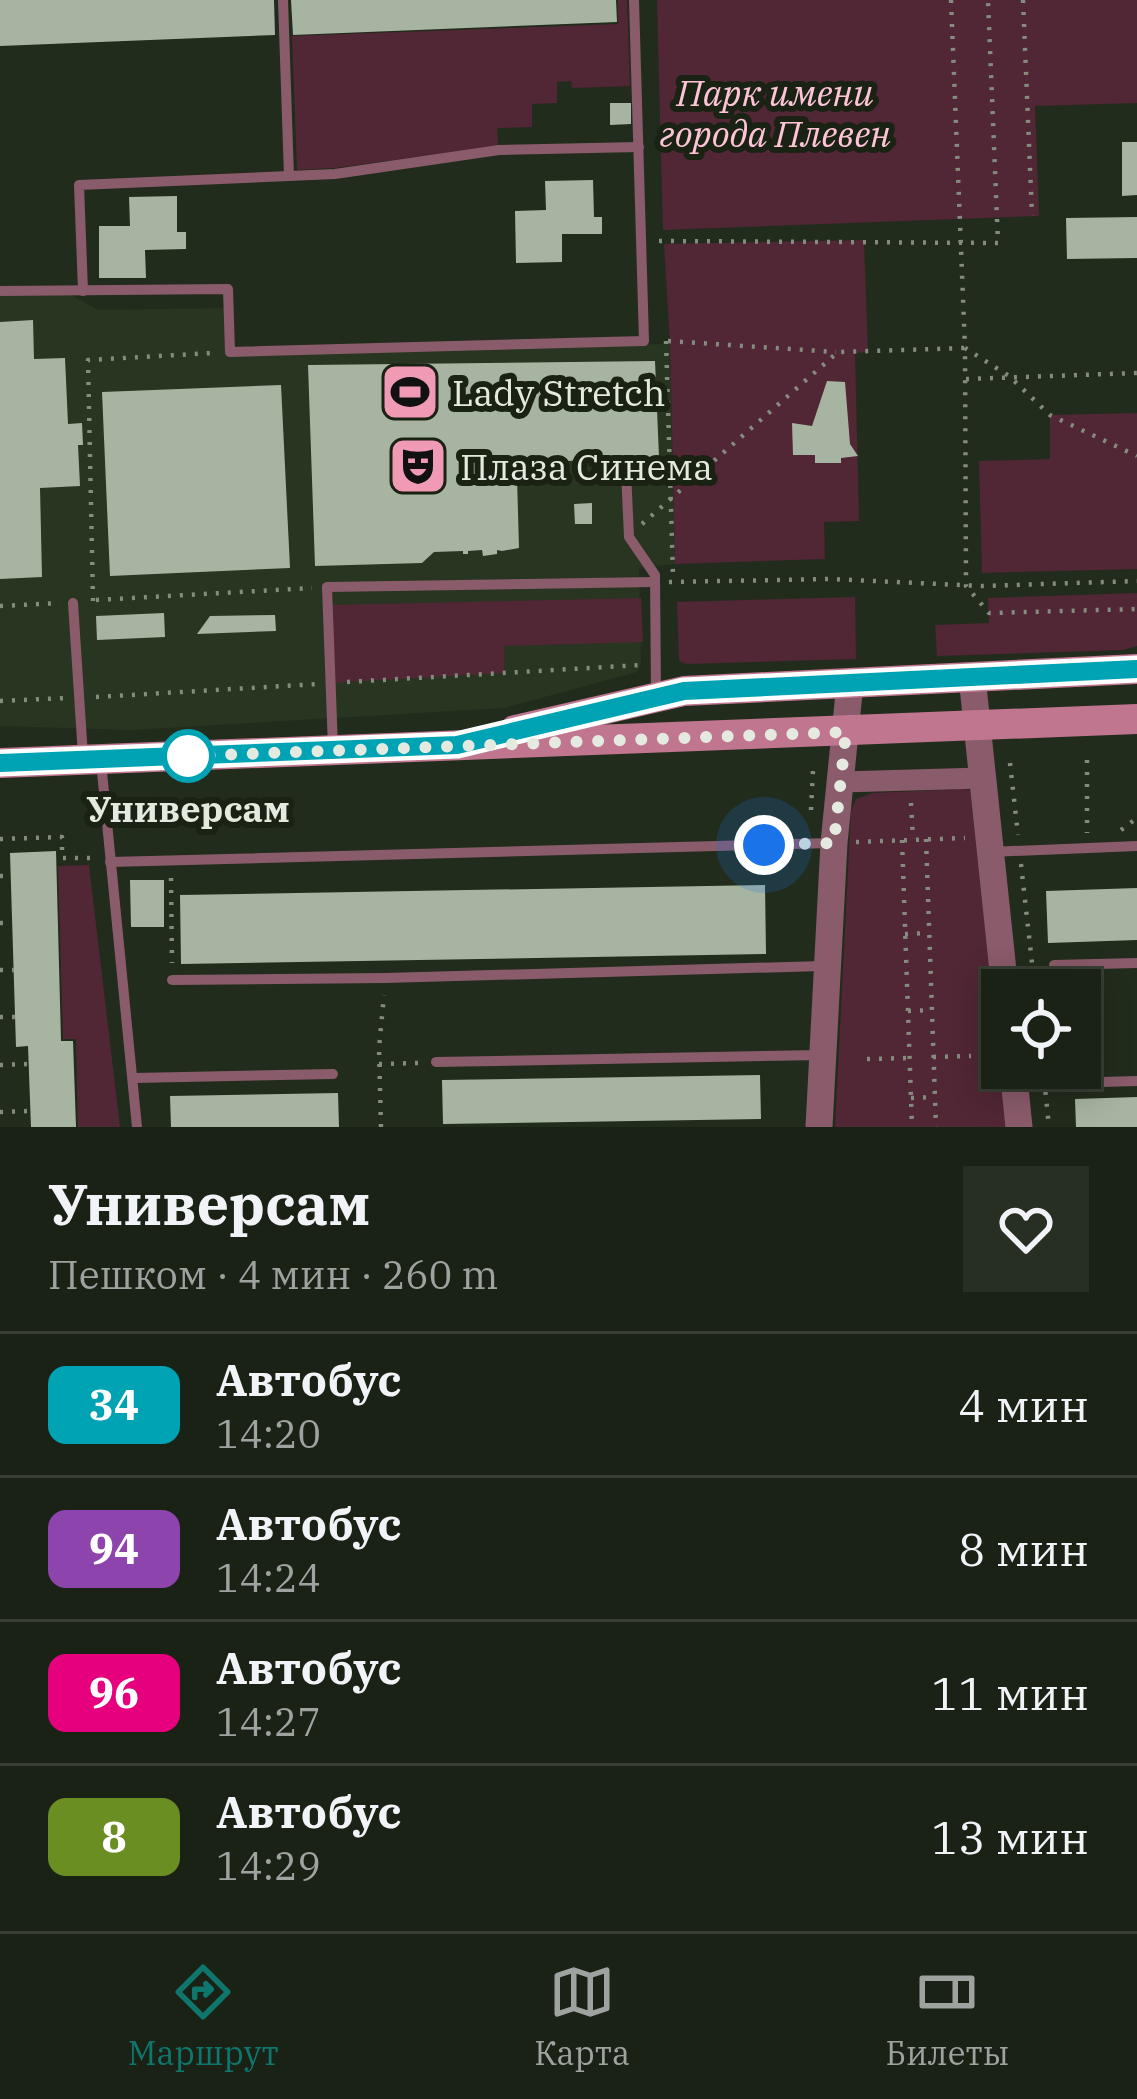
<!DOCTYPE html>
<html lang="ru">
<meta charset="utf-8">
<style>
:root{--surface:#1a2115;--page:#272e22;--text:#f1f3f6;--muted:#9fa3a0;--line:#383e34;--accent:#0f766e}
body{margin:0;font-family:"IBM Plex Serif",serif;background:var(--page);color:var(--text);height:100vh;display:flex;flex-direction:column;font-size:45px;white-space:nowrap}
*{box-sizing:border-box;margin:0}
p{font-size:39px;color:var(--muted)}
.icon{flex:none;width:66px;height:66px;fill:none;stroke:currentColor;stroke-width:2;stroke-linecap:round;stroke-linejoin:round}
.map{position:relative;height:1127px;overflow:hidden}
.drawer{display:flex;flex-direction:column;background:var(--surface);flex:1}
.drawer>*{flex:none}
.badge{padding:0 24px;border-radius:18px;font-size:42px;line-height:78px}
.fabs{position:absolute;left:981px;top:969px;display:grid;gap:24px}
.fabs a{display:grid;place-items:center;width:120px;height:120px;border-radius:0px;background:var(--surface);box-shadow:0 6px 30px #0003,0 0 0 3px var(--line);font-size:60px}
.you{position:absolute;width:60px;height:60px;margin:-30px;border:9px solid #fff;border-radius:50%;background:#1a73e8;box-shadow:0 0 0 18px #1a73e833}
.map>.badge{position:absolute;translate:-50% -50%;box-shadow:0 0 0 6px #fff}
.round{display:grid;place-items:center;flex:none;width:126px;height:126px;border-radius:0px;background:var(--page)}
.head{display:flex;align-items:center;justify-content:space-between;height:204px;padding:0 48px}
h1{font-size:57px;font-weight:800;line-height:90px}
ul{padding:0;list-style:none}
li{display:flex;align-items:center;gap:36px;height:144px;padding:0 48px;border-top:3px solid var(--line)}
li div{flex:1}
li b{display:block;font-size:45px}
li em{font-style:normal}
li .badge{min-width:132px;font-weight:700;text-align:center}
.tabs{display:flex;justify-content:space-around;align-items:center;height:168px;border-top:3px solid var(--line);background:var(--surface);font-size:33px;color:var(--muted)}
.tabs a{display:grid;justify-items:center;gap:6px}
.tabs .on{color:var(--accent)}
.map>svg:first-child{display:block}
.built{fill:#283520}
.green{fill:#512635}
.building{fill:#a7b4a1}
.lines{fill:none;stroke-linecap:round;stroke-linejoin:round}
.path{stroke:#848c7f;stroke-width:4.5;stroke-dasharray:3 9;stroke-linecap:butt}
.service{stroke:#8a5b6a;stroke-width:10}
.minor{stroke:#8a5b6a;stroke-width:21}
.tertiary{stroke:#8a5b6a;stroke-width:27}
.secondary{stroke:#c1768f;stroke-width:30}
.line-casing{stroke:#fff;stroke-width:27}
.line{stroke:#00a3b4;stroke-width:18}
.walk{stroke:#e4eae0;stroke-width:12;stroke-dasharray:0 21.6}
.stop-dot{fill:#fff;stroke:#00a3b4;stroke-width:6}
.labels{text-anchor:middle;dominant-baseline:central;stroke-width:12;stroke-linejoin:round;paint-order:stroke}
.park-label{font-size:36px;font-style:italic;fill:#fec4d6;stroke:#192213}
.poi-label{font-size:36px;fill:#e4eae0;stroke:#192213;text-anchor:start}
.stop-label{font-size:36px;font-weight:bold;fill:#e4eae0;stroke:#192213}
</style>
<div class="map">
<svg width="1137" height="1127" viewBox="0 0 1137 1127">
<rect width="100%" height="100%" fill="#222c1c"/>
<polygon class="built" points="66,292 98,310 231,308 235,351 670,344 675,564 639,568 641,665 637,672 504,708 132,730 0,726 0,294"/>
<g class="green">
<polygon points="618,0 627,0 630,86 572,88 571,81 557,82 557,103 532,104 532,127 497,128 498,146 334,168 297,170 292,36 618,24"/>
<polygon points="657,0 1137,0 1137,103 1035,106 1039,216 663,230"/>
<polygon points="864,240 868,352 855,353 859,521 824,522 825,559 675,564 670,344 664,244"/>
<polygon points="1137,413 1137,569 982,573 979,461 1050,459 1050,415"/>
<polygon points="1137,593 1137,646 1123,650 937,656 935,625 989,623 988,598"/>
<polygon points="855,597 856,659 687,664 679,661 677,602"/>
<polygon points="641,598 643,642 504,646 504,673 330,683 327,605"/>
<polygon points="963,789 971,790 978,803 1002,1031 1002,1068 1012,1127 835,1127 851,811 856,799 872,793"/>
<polygon points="89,865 120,1127 78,1127 76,1039 63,1039 58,866"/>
</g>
<g class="building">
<polygon points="0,0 274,0 275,35 0,46"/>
<polygon points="291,0 616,0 617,22 293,35"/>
<polygon points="610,103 631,103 631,124 610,125"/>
<polygon points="1122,142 1137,142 1137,195 1122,196"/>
<polygon points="593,180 594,217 602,217 602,234 562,234 562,262 516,263 515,211 546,210 545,181"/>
<polygon points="177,196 177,232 186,232 186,249 145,250 146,278 99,278 99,226 130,226 129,197"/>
<polygon points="1137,217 1137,258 1067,259 1066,218"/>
<polygon points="33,320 34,359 65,358 68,424 82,423 83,445 78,445 80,486 40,488 42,577 0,579 0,322"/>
<polygon points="655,361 659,457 629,459 629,469 611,470 611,459 524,463 524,477 517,477 519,548 502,551 497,550 497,554 483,556 482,550 468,551 468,554 463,554 463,551 434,552 422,563 315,566 308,365"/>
<polygon points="827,381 845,382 850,444 858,456 841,458 841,463 815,463 815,455 793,455 792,423 812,426"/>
<polygon points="281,385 290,568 110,576 102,392"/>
<polygon points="592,503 592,524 575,524 574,504"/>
<polygon points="164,613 165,637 97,640 96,616"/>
<polygon points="275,615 276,631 197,634 210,616"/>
<polygon points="56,851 61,1041 73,1041 76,1127 31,1127 28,1046 16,1047 10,853"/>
<polygon points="130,880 164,880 164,927 131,927"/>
<polygon points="765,885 766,954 181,964 180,895"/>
<polygon points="1137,888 1137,940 1048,943 1046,891"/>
<polygon points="760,1075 761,1119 443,1124 442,1080"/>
<polygon points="338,1093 339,1127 171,1127 170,1096"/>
<polygon points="1137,1097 1137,1127 1076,1127 1075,1099"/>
</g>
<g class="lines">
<g class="path">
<polyline points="951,0 965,348 1009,376 1050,415 1137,456"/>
<polyline points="1023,0 1032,216"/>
<polyline points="659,241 998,243 988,0"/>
<polyline points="666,341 673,575"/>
<polyline points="668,341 836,352"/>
<polyline points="966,379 1137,373"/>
<polyline points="642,524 838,352 965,348 966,586 989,613 1137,609"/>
<polyline points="669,582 831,579 982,586 1137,581"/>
<polyline points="96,600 312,588"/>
<polyline points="93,601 88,360 213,353"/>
<polyline points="0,606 60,603"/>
<polyline points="347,682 641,665"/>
<polyline points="96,697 318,684"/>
<polyline points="0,701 66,698"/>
<polyline points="1087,760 1087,833"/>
<polyline points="1010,763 1018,835"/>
<polyline points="911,803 913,839"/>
<polyline points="811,810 813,770"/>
<polyline points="1121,830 1137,818"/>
<polyline points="0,839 62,837 62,858 94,858"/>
<polyline points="926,839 936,1127"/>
<polyline points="902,840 912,1127"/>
<polyline points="856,842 965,838"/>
<polyline points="1021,864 1035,990"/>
<polyline points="0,876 11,876"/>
<polyline points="171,878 172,963"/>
<polyline points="0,923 12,923"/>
<polyline points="905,934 929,933"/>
<polyline points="0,970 14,970"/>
<polyline points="908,1011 932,1010"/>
<polyline points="0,1017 15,1017"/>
<polyline points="933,1057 971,1056"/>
<polyline points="867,1059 909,1058"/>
<polyline points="379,1064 419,1063"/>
<polyline points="0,1065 29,1064"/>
<polyline points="1043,1068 1049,1127"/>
<polyline points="911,1098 935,1097"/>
<polyline points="0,1112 30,1111"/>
<polyline points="381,1127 379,1048 384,995"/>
</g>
<g class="service">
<polyline points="283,0 289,176"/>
<polyline points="0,291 228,289 230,352 644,341 634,0"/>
<polyline points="83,291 79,185 335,174 499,150 639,147"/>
<polyline points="626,471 629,537 655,575 656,692"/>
<polyline points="73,603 83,756"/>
<polyline points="333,748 327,587 655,582"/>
<polyline points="101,762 137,1127"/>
<polyline points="990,852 1137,846"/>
<polyline points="110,862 833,843"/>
<polyline points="1054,965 1137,963"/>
<polyline points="172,980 385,978 823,966"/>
<polyline points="436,1062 822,1055"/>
<polyline points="134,1078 333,1074"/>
<polyline points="1064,1083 1137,1081"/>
</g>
<polyline class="minor" points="841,782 982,778"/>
<g class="tertiary">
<polyline points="972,677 1005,990"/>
<polyline points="1013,1068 1019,1127"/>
<polyline points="819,1127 834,843 850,683"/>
</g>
<g class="secondary">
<polyline points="515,730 684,691 1137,669"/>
<polyline points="0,763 1137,719"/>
</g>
</g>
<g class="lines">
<g class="line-casing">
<polyline id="line" points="0,763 457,745 684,691 1137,669"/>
</g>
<use href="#line" class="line"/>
<polyline class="walk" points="188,756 846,732 834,843 764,845"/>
</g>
<defs>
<g id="stadium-square" transform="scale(3)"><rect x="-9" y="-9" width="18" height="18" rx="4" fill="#f09ab6" stroke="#192213"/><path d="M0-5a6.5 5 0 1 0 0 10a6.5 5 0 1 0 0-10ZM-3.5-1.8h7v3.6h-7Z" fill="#111"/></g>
<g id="theatre-square" transform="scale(3)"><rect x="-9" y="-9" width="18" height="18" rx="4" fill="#f09ab6" stroke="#192213"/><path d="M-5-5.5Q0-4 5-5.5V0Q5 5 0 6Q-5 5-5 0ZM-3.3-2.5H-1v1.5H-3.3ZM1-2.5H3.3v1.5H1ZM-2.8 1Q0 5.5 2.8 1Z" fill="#111"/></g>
</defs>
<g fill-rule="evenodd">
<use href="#stadium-square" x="410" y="392"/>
<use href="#theatre-square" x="418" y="466"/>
</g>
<circle class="stop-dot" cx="188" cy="756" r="24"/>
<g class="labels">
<g class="park-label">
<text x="775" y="92">Парк имени<tspan x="775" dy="41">города Плевен</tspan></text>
</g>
<g class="poi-label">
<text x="452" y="392">Lady Stretch</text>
<text x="460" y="466">Плаза Синема</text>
</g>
<g class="stop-label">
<text x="188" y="808">Универсам</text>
</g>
</g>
</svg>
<div class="fabs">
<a><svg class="icon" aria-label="locate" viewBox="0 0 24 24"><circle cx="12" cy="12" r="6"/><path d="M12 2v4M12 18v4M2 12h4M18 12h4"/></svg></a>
</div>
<div class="you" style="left:764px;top:845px"></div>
</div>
<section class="drawer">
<div class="head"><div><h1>Универсам</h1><p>Пешком · 4 мин · 260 m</p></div><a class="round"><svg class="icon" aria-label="heart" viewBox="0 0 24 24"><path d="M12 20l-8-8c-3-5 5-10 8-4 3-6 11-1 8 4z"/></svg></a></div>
<ul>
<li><span class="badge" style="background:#00a3b4;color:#fff">34</span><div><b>Автобус</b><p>14:20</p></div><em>4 мин</em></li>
<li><span class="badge" style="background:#8e44ad;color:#fff">94</span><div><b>Автобус</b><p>14:24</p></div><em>8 мин</em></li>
<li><span class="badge" style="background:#e6007e;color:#fff">96</span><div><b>Автобус</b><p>14:27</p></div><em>11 мин</em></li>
<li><span class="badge" style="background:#6b8e23;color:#fff">8</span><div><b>Автобус</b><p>14:29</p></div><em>13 мин</em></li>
</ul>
</section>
<nav class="tabs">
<a class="on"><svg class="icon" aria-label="directions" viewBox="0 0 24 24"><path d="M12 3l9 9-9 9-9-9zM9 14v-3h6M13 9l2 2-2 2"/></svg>Маршрут</a>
<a><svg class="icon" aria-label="map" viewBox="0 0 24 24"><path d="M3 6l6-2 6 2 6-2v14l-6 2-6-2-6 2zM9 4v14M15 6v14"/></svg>Карта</a>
<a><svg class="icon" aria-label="tickets" viewBox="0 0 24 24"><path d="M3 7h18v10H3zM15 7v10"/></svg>Билеты</a>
</nav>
